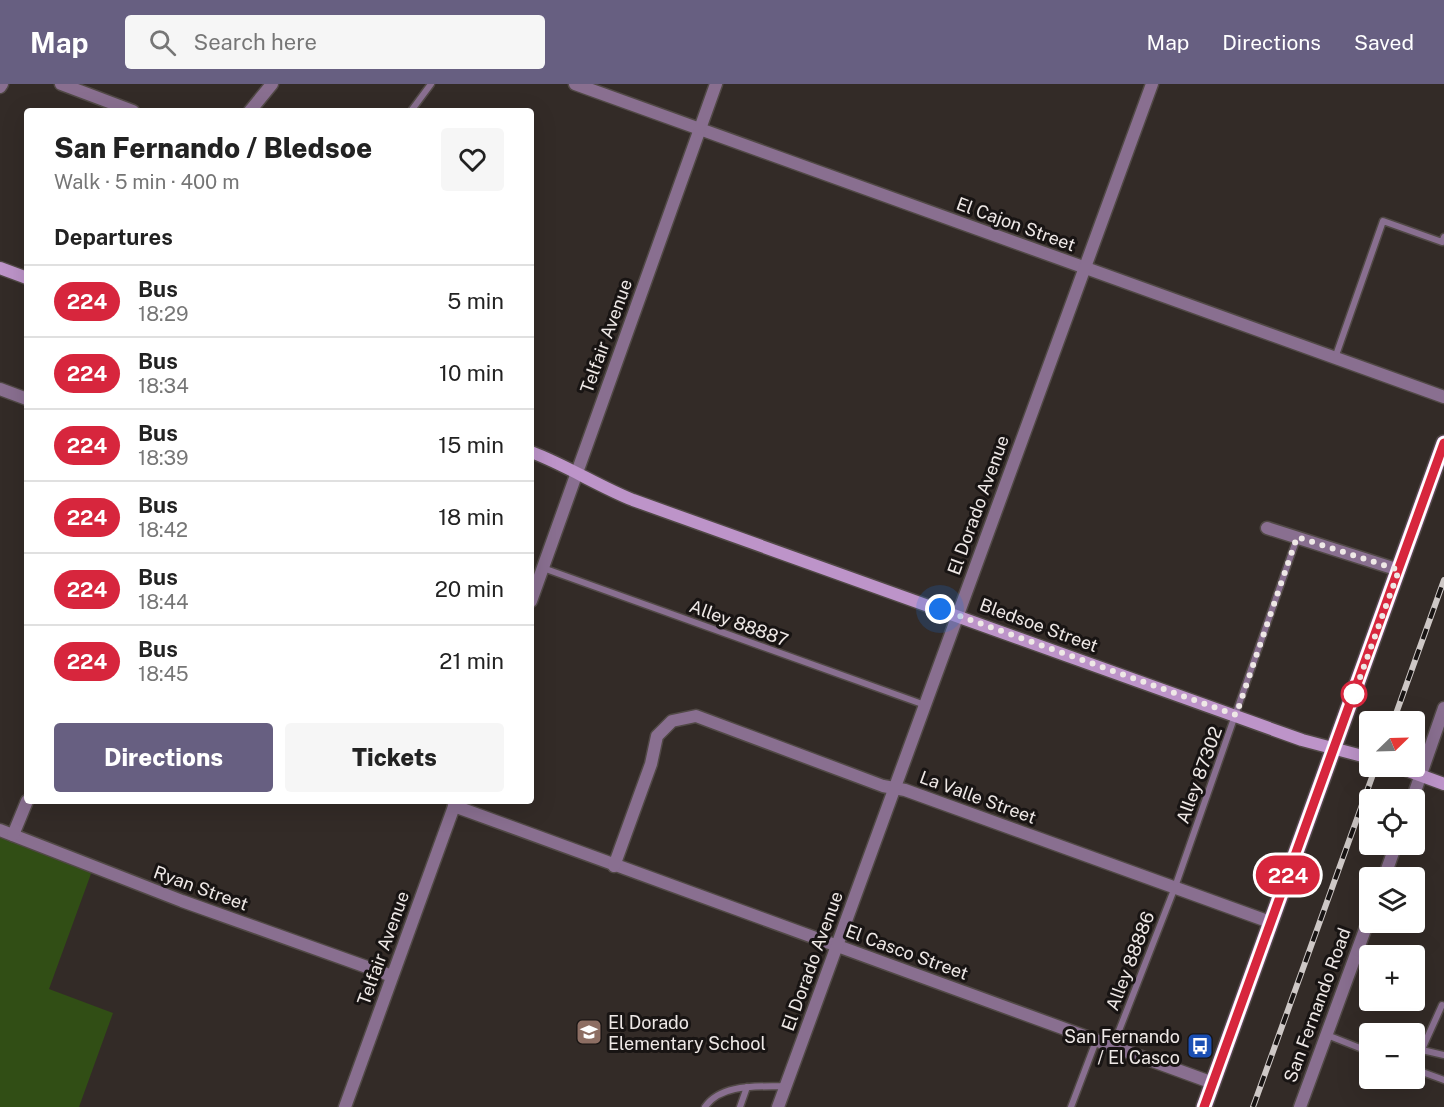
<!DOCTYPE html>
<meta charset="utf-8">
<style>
:root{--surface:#fff;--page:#f6f6f6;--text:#222;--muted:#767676;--line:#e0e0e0;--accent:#675f81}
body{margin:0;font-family:"Public Sans",sans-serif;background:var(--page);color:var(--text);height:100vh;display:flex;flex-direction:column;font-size:22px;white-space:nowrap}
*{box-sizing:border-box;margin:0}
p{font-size:20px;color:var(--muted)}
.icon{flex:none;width:33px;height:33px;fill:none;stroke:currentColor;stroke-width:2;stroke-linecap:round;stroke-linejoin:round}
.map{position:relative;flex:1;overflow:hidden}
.sheet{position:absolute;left:24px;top:24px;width:510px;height:696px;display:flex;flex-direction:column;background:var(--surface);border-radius:6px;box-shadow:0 6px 24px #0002}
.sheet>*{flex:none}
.badge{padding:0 12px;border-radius:20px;font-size:21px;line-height:39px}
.needle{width:39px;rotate:67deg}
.fabs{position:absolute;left:1359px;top:627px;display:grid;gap:12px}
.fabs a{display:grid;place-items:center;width:66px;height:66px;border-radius:6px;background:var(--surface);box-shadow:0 6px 24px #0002;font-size:30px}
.you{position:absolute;width:30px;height:30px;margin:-15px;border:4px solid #fff;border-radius:50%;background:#1a73e8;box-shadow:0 0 0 9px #1a73e833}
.map>.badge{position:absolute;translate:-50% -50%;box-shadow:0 0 0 3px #fff}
h2{padding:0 30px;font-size:22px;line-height:54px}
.round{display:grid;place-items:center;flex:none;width:63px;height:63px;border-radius:6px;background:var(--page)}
.head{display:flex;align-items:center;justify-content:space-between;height:102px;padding:0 30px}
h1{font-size:28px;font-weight:800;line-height:45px}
.cta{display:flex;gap:12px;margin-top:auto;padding:12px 30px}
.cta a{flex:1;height:69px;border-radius:6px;background:var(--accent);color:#fff;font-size:24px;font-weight:800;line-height:69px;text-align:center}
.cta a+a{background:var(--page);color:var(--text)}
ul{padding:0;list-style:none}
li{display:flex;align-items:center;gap:18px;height:72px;padding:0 30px;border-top:2px solid var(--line)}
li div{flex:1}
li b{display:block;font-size:22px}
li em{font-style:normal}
li .badge{min-width:66px;font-weight:700;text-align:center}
header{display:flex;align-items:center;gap:36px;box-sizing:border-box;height:84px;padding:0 30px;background:var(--accent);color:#fff}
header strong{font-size:28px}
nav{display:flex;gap:33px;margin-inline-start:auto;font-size:21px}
.search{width:420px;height:54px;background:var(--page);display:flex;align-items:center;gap:15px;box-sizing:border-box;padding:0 21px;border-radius:6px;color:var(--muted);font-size:22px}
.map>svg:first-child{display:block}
.green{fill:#314e15}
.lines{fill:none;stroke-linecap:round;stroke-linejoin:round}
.lane-casing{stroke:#514946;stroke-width:9}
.street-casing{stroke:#514946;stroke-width:15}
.secondary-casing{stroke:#514946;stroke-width:15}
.primary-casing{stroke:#514946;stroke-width:18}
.lane{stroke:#896f90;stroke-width:6}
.street{stroke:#896f90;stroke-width:12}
.secondary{stroke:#bd94c9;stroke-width:12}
.primary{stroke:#e6b1f5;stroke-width:15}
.rail-casing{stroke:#cec8c6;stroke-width:6}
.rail{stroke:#181413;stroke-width:4;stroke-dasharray:11;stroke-linecap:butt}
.line-casing{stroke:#fff;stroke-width:14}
.line{stroke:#d7263d;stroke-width:9}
.walk{stroke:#eee8e6;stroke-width:6;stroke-dasharray:0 10.8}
.stop-dot{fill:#fff;stroke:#d7263d;stroke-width:3}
.labels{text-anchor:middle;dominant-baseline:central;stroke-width:6;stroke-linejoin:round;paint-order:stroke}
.street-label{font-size:18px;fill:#eee8e6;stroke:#181413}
.poi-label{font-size:18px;fill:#eee8e6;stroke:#181413;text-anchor:start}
</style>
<header>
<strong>Map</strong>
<div class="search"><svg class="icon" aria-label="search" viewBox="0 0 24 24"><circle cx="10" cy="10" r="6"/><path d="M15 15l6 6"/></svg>Search here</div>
<nav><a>Map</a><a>Directions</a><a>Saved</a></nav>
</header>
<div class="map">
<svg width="1444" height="1023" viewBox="0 0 1444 1023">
<rect width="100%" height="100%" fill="#332b27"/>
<polygon class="green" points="0,753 92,787 49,905 113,929 79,1023 0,1023"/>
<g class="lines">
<g class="lane-casing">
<g id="lane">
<polyline points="411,27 431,0"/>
<polyline points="1335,274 1383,137 1442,158 1444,153"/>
<polyline points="543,484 925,621"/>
<polyline points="1327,951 1370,968"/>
<polyline points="1113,962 1175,803 1297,454"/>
<polyline points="1422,966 1444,971"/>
<polyline points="1414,983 1442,921"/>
<polyline points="1414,985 1444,996"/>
<path d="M705 1023C721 999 759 1003 785 1002"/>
<polyline points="740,1023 747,1003"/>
<polyline points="1071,1023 1096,957"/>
</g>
</g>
<g class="street-casing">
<g id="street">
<polyline points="61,0 133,27"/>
<polyline points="575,0 1444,313"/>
<polyline points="0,3 2,0"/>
<polyline points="250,27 272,0"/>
<polyline points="0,305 27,315"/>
<polyline points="1267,444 1399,486"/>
<polyline points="531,517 716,0"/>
<polyline points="1412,716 1444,624"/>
<polyline points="454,722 1213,999"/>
<polyline points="0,746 182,817 392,892"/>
<polyline points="13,751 27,717"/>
<polyline points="614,782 651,680 657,652 672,637 696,632 883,702 905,706 1270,838"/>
<polyline points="1384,794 1396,760"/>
<polyline points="345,1023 456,717"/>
<polyline points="778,1023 1152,0"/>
<polyline points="1300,1023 1370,832"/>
</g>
</g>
<g class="secondary-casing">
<g id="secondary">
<polyline points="0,184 27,194"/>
<path d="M531 368C566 381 598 402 633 416L1302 656 1370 674"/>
<polyline points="1395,682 1444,700"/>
</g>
</g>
<g class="primary-casing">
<polyline id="primary" points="1204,1023 1444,359"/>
</g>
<use href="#lane" class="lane"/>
<use href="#street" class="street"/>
<use href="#secondary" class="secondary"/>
<use href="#primary" class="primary"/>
<g class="rail-casing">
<g id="rail">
<polyline points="1393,638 1444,496"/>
<polyline points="1253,1023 1376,682"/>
</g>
</g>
<use href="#rail" class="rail"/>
</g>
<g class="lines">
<g class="line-casing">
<polyline id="line" points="1204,1023 1444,359"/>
</g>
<use href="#line" class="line"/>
<polyline class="walk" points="940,525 1236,631 1297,453 1399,486 1354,610"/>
</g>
<defs>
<g id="school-square" transform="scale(1.35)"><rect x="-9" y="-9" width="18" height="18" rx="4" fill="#8d6e63" stroke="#181413"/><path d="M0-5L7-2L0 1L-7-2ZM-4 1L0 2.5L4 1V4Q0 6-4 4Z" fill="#fff"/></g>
<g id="bus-square" transform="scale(1.35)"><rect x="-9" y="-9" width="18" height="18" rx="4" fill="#1a4fb4" stroke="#181413"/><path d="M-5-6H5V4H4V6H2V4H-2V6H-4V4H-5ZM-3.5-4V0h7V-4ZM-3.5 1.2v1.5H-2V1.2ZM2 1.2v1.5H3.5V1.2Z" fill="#fff"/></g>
</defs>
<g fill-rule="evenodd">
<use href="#school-square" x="589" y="948"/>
<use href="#bus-square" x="1200" y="962"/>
</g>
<circle class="stop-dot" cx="1354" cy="610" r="12"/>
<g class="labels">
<g class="street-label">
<text transform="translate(1016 140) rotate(20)">El Cajon Street</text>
<text transform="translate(606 252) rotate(-70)">Telfair Avenue</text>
<text transform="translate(978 421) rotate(-70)">El Dorado Avenue</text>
<text transform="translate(739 539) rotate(20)">Alley 88887</text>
<text transform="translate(1039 541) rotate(20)">Bledsoe Street</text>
<text transform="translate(1199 691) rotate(-70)">Alley 87302</text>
<text transform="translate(978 713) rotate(20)">La Valle Street</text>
<text transform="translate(201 804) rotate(20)">Ryan Street</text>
<text transform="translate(383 864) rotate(-70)">Telfair Avenue</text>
<text transform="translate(907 868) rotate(20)">El Casco Street</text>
<text transform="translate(812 877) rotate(-70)">El Dorado Avenue</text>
<text transform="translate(1130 877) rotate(-69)">Alley 88886</text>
<text transform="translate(1317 921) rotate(-70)">San Fernando Road</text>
</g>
<g class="poi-label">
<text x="608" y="938">El Dorado<tspan x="608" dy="21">Elementary School</tspan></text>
<text x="1180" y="952" text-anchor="end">San Fernando<tspan x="1180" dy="21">/ El Casco</tspan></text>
</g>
</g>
</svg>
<div class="fabs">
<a><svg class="needle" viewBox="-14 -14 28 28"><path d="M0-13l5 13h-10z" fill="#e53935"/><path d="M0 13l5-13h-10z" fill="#767676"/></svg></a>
<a><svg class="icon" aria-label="locate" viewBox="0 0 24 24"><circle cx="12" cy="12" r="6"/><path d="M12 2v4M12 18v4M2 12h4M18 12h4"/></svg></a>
<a><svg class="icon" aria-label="layers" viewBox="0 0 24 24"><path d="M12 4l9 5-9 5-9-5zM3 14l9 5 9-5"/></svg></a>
<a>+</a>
<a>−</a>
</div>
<div class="you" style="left:940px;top:525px"></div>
<b class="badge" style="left:1288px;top:791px;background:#d7263d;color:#fff">224</b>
<section class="sheet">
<div class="head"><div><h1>San Fernando / Bledsoe</h1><p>Walk · 5 min · 400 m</p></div><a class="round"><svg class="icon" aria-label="heart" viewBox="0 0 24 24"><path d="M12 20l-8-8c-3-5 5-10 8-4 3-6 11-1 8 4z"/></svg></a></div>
<h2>Departures</h2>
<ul>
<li><span class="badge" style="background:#d7263d;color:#fff">224</span><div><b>Bus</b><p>18:29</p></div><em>5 min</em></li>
<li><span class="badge" style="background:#d7263d;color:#fff">224</span><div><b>Bus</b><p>18:34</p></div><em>10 min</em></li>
<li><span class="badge" style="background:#d7263d;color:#fff">224</span><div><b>Bus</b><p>18:39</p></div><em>15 min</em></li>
<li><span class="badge" style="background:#d7263d;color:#fff">224</span><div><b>Bus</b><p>18:42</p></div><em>18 min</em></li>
<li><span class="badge" style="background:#d7263d;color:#fff">224</span><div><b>Bus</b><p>18:44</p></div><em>20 min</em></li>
<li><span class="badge" style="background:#d7263d;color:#fff">224</span><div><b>Bus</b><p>18:45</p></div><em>21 min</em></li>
</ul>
<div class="cta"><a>Directions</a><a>Tickets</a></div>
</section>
</div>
